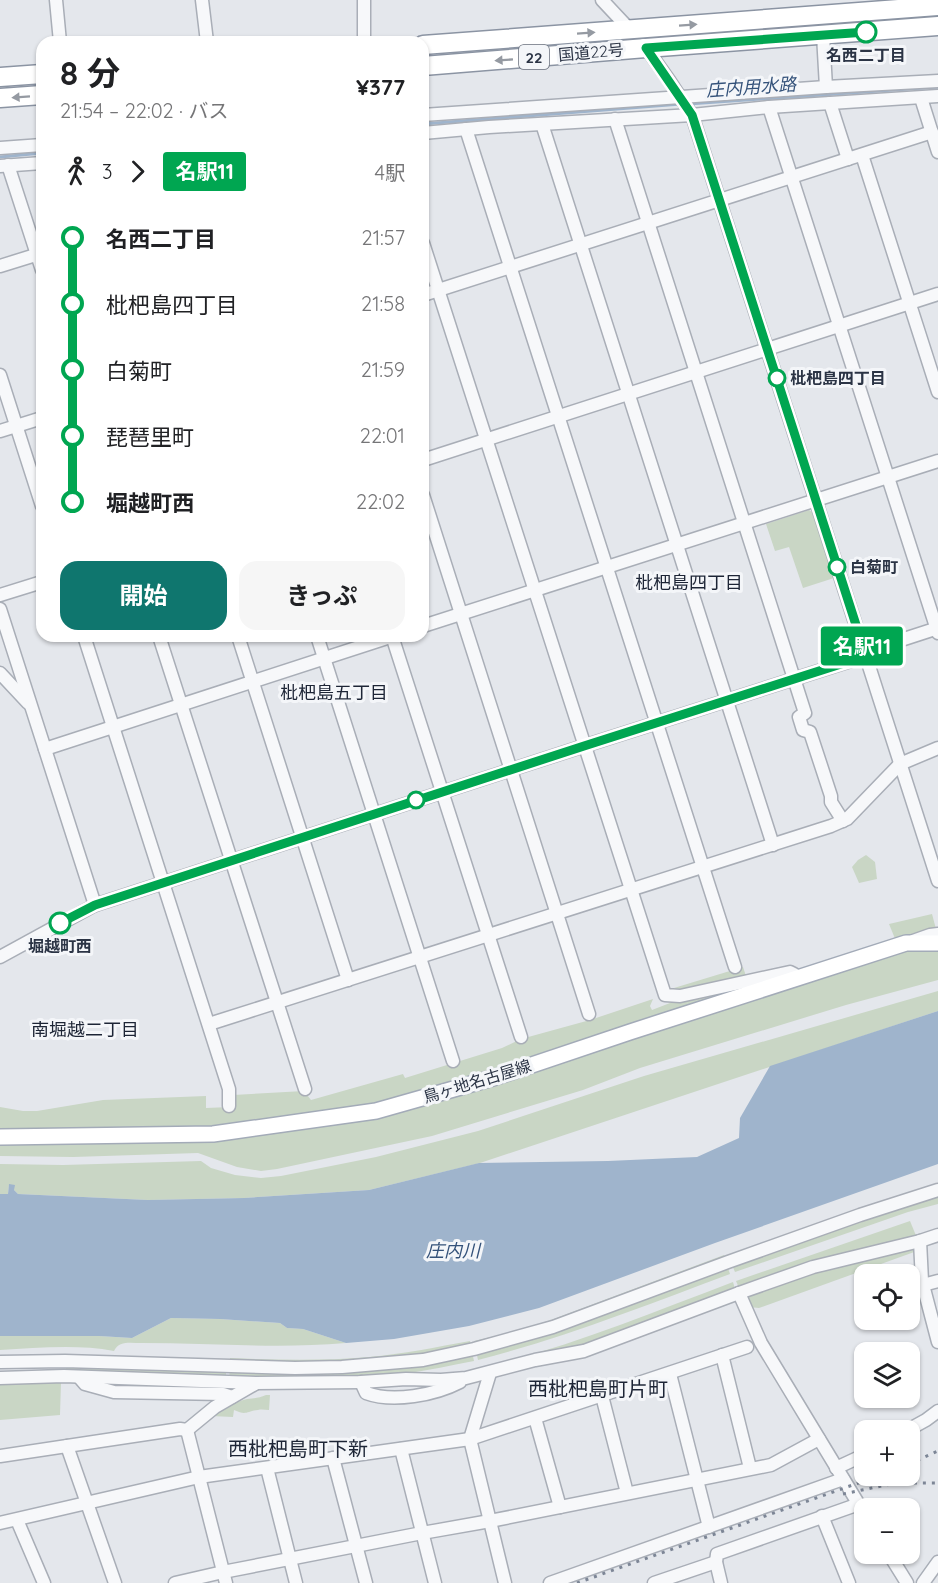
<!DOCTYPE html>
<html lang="ja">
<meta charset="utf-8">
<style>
:root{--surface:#fff;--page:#f6f6f6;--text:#202124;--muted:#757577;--accent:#0f766e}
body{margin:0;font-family:Quicksand,"Noto Sans JP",sans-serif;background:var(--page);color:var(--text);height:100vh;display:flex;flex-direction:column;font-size:22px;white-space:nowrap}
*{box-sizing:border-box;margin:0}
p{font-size:20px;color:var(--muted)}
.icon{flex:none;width:33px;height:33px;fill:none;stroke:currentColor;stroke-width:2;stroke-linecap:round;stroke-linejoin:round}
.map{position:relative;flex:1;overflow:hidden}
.panel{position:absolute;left:36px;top:36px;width:393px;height:606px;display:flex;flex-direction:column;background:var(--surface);border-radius:18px;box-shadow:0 2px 4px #0004}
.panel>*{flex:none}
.badge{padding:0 12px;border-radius:4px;font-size:21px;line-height:39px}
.fabs{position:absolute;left:854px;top:1264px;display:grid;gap:12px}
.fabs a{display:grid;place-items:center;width:66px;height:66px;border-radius:12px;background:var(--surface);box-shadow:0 2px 4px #0004;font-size:30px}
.map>.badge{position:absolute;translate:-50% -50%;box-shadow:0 0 0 3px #fff}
.legs{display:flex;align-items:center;gap:9px;height:66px;padding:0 24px;font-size:20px}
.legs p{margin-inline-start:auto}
.headline{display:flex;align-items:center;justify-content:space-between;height:102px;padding:0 24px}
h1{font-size:33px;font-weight:700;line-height:45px}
.primary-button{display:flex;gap:12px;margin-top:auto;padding:12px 24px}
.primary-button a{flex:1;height:69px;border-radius:18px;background:var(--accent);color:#fff;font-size:24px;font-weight:700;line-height:69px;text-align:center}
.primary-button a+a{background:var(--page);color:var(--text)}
ul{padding:0 24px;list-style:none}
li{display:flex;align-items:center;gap:21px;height:66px;font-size:22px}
li i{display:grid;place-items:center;width:9px;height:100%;margin:0 8px;background:currentColor}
li i::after{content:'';width:15px;height:15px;margin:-8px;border:4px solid;border-radius:50%;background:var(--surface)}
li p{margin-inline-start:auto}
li:first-child i{background:linear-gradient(#0000 50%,currentColor 0)}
li:last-child i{background:linear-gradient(currentColor 50%,#0000 0)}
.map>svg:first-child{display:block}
.green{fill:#c9d6c5}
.water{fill:#9fb4cc}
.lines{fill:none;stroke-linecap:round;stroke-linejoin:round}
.stream{stroke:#9fb4cc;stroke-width:3}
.minor-casing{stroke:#a9aeb7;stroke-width:15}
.major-casing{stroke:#a3abb8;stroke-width:18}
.highway-casing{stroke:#8b94a3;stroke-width:21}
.minor{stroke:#f7f8fa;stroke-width:12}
.major{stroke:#fff;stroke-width:15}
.highway{stroke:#fff;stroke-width:18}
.rail{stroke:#7d8696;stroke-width:3;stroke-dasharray:3 6;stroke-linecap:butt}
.oneway{fill:#959aa2}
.line-1-casing{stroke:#fff;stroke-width:14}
.line-1{stroke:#00a651;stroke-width:9}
.stop-1-dot{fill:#fff;stroke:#00a651;stroke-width:3}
.labels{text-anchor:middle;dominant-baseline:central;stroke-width:6;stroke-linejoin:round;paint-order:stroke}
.shield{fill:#f4f6f9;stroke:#676e7b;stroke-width:1.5}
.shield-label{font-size:15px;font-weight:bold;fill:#2b3445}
.street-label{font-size:16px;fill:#2b3445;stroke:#f4f6f9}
.stop-label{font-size:16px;font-weight:bold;fill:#2b3445;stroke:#f4f6f9}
.water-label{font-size:18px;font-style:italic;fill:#34527a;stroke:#f4f6f9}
.neighbourhood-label{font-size:18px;fill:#1d2536;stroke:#f4f6f9}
.quarter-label{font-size:20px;fill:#1d2536;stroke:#f4f6f9}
</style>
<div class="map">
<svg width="938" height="1583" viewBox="0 0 938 1583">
<rect width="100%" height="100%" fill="#e4e7ec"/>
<g class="green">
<polygon points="809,510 812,512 834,578 803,588 789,547 775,551 766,524"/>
<polygon points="866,855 875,862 877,879 859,883 852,867 858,860"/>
<polygon points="932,914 936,929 896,941 889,924"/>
<polygon points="910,946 938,950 938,980 846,1005 640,1068 583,1090 432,1136 277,1169 261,1171 237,1167 198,1153 73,1157 0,1156 0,1144 384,1114"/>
<polygon points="743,967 747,979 680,991 674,988"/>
<polygon points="785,975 493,1071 379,1104 211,1128 0,1132 0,1107 23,1111 37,1111 103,1100 206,1096 206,1108 230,1107 233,1095 304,1091 311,1100 403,1074 405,1078 502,1048 521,1039 590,1020 653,999 650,1006 652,1010 670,1003 738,988"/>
<polygon points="938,991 938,1011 480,1163 369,1190 244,1198 148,1200 18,1194 9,1185 8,1194 0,1194 0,1164 63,1165 201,1161 211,1168 235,1175 261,1178 281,1176 376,1157 478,1131 644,1076"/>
<polygon points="938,1194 938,1204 908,1212 735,1272 731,1263"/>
<polygon points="910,1221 917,1238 739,1288 736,1281"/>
<polygon points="909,1248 917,1251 759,1308 749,1307 746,1299 751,1293 814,1271"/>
<polygon points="724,1255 726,1259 550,1325 476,1346 474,1341 520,1330 551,1320"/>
<path d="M727 1265 730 1274C647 1305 564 1338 478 1360L476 1351Z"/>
<path d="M733 1282 735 1289 596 1342 480 1371 443 1376C543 1358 638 1318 733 1282Z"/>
<path d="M171 1318 220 1319 280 1323 287 1328 303 1329 346 1343C277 1349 210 1343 142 1343 131 1343 119 1340 114 1351 77 1344 37 1348 0 1350V1336H99L132 1338Z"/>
<path d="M470 1341 471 1346 375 1362 230 1363V1358C277 1360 323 1361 369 1357 403 1354 437 1347 470 1341Z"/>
<path d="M472 1352 474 1361C429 1370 383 1379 336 1380 301 1381 265 1379 229 1378L230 1369Z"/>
<polygon points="66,1364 226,1369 226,1378 66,1373"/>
<polygon points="61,1382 60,1415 0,1420 0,1385"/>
<path d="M266 1395H270L269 1410C265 1410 262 1409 258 1410 246 1411 247 1416 234 1410L233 1417 211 1416C222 1409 235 1402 247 1399 255 1398 259 1398 266 1395Z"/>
</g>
<polygon class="water" points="938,1011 938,1164 715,1243 539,1308 469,1326 394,1339 346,1343 303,1329 287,1328 280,1323 220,1319 171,1318 132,1338 99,1336 0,1336 0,1194 8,1194 9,1184 15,1185 14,1190 18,1194 148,1200 244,1198 369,1190 479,1163 608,1161 697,1157 739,1138 740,1118 770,1066"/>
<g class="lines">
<g class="stream">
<polyline points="688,104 938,87"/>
<polyline points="423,124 681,104"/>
<polyline points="0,157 42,153"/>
</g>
<g class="minor-casing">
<g id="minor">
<polyline points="56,0 60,42"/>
<polyline points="202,0 207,42"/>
<polyline points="602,0 632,32"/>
<polyline points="823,35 826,87"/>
<polyline points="364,42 364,0"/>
<polyline points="644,45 669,80 692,115 938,881"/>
<polyline points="921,98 938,152"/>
<polyline points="830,103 848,159"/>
<polyline points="769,107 938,633"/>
<polyline points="423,115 826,87 938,81"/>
<polyline points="615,119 805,713 799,717 803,730 810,732 831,796 831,802 843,821"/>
<polyline points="542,124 773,845"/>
<polyline points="466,129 735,967"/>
<polyline points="423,133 489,127 692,115 769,107 938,96"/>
<polyline points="0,148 42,145"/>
<polyline points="862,155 938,392"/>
<polyline points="8,165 42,270"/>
<polyline points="0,166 42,163"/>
<polyline points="423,243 665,995 680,996 790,972 794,974 796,978"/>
<polyline points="0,266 42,253"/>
<polyline points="423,295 932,132"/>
<polyline points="0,375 42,506"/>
<polyline points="0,431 42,418"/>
<polyline points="423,460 938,294"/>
<polyline points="423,495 589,1014"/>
<polyline points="0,595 42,582"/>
<polyline points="0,609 95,905"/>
<polyline points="423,626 938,461"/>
<polyline points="84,636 229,1089 229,1106"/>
<polyline points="159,636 305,1089"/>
<polyline points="238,636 348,980"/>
<polyline points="317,636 453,1061"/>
<polyline points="392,636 521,1037"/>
<polyline points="864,652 938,628"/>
<polyline points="0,673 28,703"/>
<polyline points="45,749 393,636"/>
<polyline points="913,941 930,935 938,934"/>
<polyline points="0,957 95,905 584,746 866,656"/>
<polyline points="209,1024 831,826 847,819 900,764 938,748"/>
<polyline points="920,1241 922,1281 938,1342"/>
<polyline points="923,1285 938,1281"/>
<polyline points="739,1293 761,1343 864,1513"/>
<polyline points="722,1355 750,1468"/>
<polyline points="0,1362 65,1361 295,1368 342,1367 423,1360 474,1349 553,1327 728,1262 860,1215 938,1190"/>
<polyline points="490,1373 470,1439 505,1583"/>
<polyline points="670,1374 709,1527"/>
<polyline points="79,1377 85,1384 114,1392 223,1394 232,1397"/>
<polyline points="0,1378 64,1376 256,1383 361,1382 406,1379 441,1380 466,1378 535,1360 584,1351 739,1293 813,1267 920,1241 938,1235"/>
<path d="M361 1382 366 1393C393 1403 435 1395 460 1382"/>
<polyline points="602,1396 627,1493"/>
<polyline points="535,1418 560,1507"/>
<polyline points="187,1430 226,1583"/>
<polyline points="906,1431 926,1420 938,1411"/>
<polyline points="67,1446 115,1583"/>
<polyline points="401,1449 435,1583"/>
<polyline points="0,1456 180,1429 187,1430 215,1407 255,1384"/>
<polyline points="333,1458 366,1583"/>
<polyline points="267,1468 296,1583"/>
<polyline points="836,1468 864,1455"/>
<polyline points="822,1516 849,1583"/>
<polyline points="17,1520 44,1583"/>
<polyline points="0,1523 199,1477 470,1439 747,1347"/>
<polyline points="889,1554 907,1583"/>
<polyline points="175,1583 223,1572 422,1533 490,1521 771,1465 819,1439"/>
<polyline points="550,1583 843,1479"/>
<polyline points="654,1583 716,1562"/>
<polyline points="721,1583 716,1562 717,1554 859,1504"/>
<polyline points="923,1583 938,1562"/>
</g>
</g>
<g class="major-casing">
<polyline id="major" points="0,1137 213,1134 376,1111 496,1077 630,1032 906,943 938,943"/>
</g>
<g class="highway-casing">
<g id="highway">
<polyline points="423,45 938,6"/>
<polyline points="423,66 646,48 938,26"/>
<polyline points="0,77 42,74"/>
<polyline points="0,98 42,95"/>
</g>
</g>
<use href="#minor" class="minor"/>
<use href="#major" class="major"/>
<use href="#highway" class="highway"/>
<g class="rail">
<polyline points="909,1464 938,1451"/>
<polyline points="843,1494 896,1483 938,1483"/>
<polyline points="577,1583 878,1476"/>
</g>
</g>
<defs><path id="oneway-solid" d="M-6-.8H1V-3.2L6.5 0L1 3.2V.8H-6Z" transform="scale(1.5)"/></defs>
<g class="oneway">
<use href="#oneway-solid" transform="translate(688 25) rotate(-4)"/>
<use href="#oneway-solid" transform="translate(586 33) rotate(-4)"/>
<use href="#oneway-solid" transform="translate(504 60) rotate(176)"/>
<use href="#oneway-solid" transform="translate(21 97) rotate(176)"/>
</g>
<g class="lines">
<g class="line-1-casing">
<polyline id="line-1" points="60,923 95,905 584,746 866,656 692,115 646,48 866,32"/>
</g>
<use href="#line-1" class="line-1"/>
</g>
<g class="stop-1-dot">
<circle cx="866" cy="32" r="10"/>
<circle cx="777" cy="378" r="8"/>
<circle cx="837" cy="567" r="8"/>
<circle cx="416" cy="800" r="8"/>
<circle cx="60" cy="923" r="10"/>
</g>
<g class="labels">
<rect class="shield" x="519" y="45" width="30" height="24" rx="4.5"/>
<g class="shield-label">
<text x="534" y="57">22</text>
</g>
<g class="street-label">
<text transform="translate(591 52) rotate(-5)">国道22号</text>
<text transform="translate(477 1081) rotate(-17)">鳥ヶ地名古屋線</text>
</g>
<g class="stop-label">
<text x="866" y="55">名西二丁目</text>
<text x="790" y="378" text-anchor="start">枇杷島四丁目</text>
<text x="850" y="567" text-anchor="start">白菊町</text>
<text x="60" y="946">堀越町西</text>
</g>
<g class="water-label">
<text transform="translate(751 87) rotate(-4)">庄内用水路</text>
<text x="453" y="1250">庄内川</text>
</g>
<g class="neighbourhood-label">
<text x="689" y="582">枇杷島四丁目</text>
<text x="334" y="692">枇杷島五丁目</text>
<text x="85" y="1029">南堀越二丁目</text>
</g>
<g class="quarter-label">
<text x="598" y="1388">西枇杷島町片町</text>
<text x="298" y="1448">西枇杷島町下新</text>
</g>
</g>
</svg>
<div class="fabs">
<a><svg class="icon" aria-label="locate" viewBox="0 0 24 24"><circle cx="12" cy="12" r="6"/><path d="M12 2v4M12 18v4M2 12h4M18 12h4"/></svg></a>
<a><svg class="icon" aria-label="layers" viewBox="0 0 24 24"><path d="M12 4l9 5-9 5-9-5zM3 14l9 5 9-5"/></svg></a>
<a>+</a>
<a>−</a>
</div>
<b class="badge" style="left:862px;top:646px;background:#00a651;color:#fff">名駅11</b>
<section class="panel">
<div class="headline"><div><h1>8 分</h1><p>21:54 – 22:02 · バス</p></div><b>¥377</b></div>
<div class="legs"><svg class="icon" aria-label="walk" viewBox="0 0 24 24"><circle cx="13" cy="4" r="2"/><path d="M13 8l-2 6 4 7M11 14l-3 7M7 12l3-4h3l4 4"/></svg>3<svg class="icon" aria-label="forward" viewBox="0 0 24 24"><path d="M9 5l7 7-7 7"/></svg><b class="badge" style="background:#00a651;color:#fff">名駅11</b><p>4駅</p></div>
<ul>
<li><i style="color:#00a651"></i><b>名西二丁目</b><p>21:57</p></li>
<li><i style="color:#00a651"></i><span>枇杷島四丁目</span><p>21:58</p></li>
<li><i style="color:#00a651"></i><span>白菊町</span><p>21:59</p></li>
<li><i style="color:#00a651"></i><span>琵琶里町</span><p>22:01</p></li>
<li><i style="color:#00a651"></i><b>堀越町西</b><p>22:02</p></li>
</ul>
<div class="primary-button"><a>開始</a><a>きっぷ</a></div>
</section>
</div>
